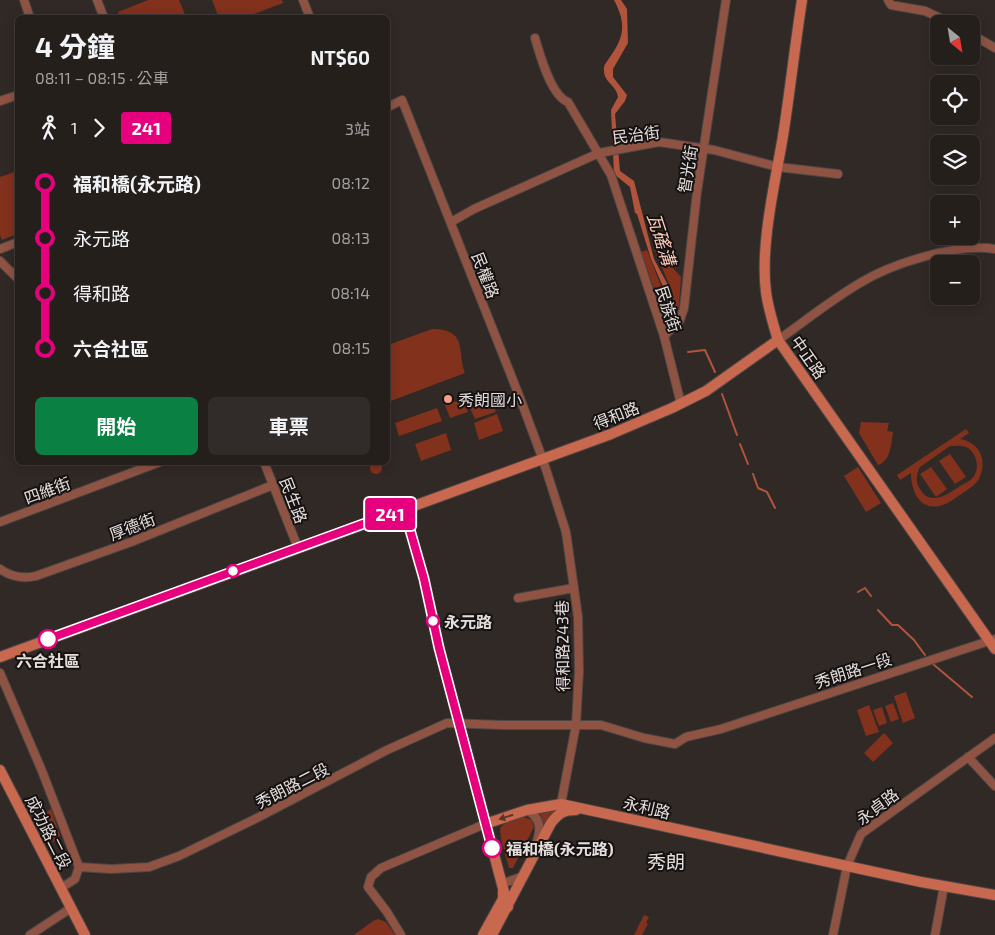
<!DOCTYPE html>
<html lang="zh-TW">
<meta charset="utf-8">
<style>
:root{--surface:#251f1c;--page:#312c29;--text:#f1f3f6;--muted:#a3a2a3;--line:#423d3b;--accent:#0b8043}
body{margin:0;font-family:"Exo 2","Noto Sans TC",sans-serif;background:var(--page);color:var(--text);height:100vh;display:flex;flex-direction:column;font-size:19px;white-space:nowrap}
*{box-sizing:border-box;margin:0}
p{font-size:16px;color:var(--muted)}
.icon{flex:none;width:28px;height:28px;fill:none;stroke:currentColor;stroke-width:2;stroke-linecap:round;stroke-linejoin:round}
.map{position:relative;flex:1;overflow:hidden}
.sheet{position:absolute;left:15px;top:15px;width:375px;height:450px;display:flex;flex-direction:column;background:var(--surface);border-radius:8px;box-shadow:0 2px 12px #0003,0 0 0 1px var(--line)}
.sheet>*{flex:none}
.badge{padding:0 10px;border-radius:4px;font-size:18px;line-height:32px}
.needle{width:32px;rotate:150deg}
.fabs{position:absolute;left:930px;top:15px;display:grid;gap:10px}
.fabs a{display:grid;place-items:center;width:50px;height:50px;border-radius:8px;background:var(--surface);box-shadow:0 2px 12px #0003,0 0 0 1px var(--line);font-size:25px}
.map>.badge{position:absolute;translate:-50% -50%;box-shadow:0 0 0 2px #fff}
.legs{display:flex;align-items:center;gap:8px;height:55px;padding:0 20px;font-size:16px}
.legs p{margin-inline-start:auto}
.headline{display:flex;align-items:center;justify-content:space-between;height:85px;padding:0 20px}
h1{font-size:28px;font-weight:700;line-height:38px}
.cta{display:flex;gap:10px;margin-top:auto;padding:10px 20px}
.cta a{flex:1;height:58px;border-radius:8px;background:var(--accent);color:#fff;font-size:20px;font-weight:700;line-height:58px;text-align:center}
.cta a+a{background:var(--page);color:var(--text)}
ul{padding:0 20px;list-style:none}
li{display:flex;align-items:center;gap:18px;height:55px;font-size:19px}
li i{display:grid;place-items:center;width:8px;height:100%;margin:0 6px;background:currentColor}
li i::after{content:'';width:12px;height:12px;margin:-6px;border:4px solid;border-radius:50%;background:var(--surface)}
li p{margin-inline-start:auto}
li:first-child i{background:linear-gradient(#0000 50%,currentColor 0)}
li:last-child i{background:linear-gradient(currentColor 50%,#0000 0)}
.map>svg:first-child{display:block}
.green{fill:#82311c;fill-rule:evenodd}
.water{fill:#b1543c}
.lines{fill:none;stroke-linecap:round;stroke-linejoin:round}
.stream{stroke:#b1543c;stroke-width:2}
.street-casing{stroke:#4e4643;stroke-width:10}
.secondary-casing{stroke:#4e4643;stroke-width:12}
.street{stroke:#8f5344;stroke-width:8}
.secondary{stroke:#c7684f;stroke-width:10}
.oneway{fill:#5d342a}
.line-1-casing{stroke:#fff;stroke-width:11}
.line-1{stroke:#e6007e;stroke-width:8}
.poi-dot{fill:#f49e87;stroke:#161211;stroke-width:2}
.stop-1-dot{fill:#fff;stroke:#e6007e;stroke-width:2.5}
.labels{text-anchor:middle;dominant-baseline:central;stroke-width:4;stroke-linejoin:round;paint-order:stroke}
.street-label{font-size:16px;fill:#e4dedc;stroke:#161211}
.poi-label{font-size:16px;fill:#e4dedc;stroke:#161211;text-anchor:start}
.stop-label{font-size:16px;font-weight:bold;fill:#e4dedc;stroke:#161211;text-anchor:start}
.water-label{font-size:18px;font-style:italic;fill:#fecabc;stroke:#161211}
.quarter-label{font-size:19px;fill:#e4dedc;stroke:#161211}
</style>
<div class="map">
<svg width="995" height="935" viewBox="0 0 995 935">
<rect width="100%" height="100%" fill="#312926"/>
<g class="green">
<polygon points="148,0 179,0 186,17 120,17 118,12"/>
<polygon points="212,0 282,0 283,3 246,17 219,18"/>
<polygon points="17,171 17,234 2,240 0,235 0,177"/>
<polygon points="653,247 659,252 681,277 679,306 675,316 672,291"/>
<polygon points="647,250 673,317 667,325 641,252"/>
<path d="M432 329C468 329 457 351 465 373L388 402V345Z"/>
<polygon points="488,390 496,412 475,419 469,406 466,407 468,412 450,418 445,405"/>
<polygon points="437,408 442,421 399,436 395,423"/>
<polygon points="497,414 503,431 479,440 474,423"/>
<path d="M861 422 889 423 887 431 893 432C891 444 891 461 878 465L859 433Z"/>
<path d="M966 429 969 433 960 439C967 440 975 444 979 451 985 460 983 475 976 483 971 488 965 491 960 495 955 498 949 503 943 505 921 512 911 493 911 473L900 480 897 475ZM950 446C955 446 961 445 966 447 975 451 980 465 975 474 973 480 965 483 960 486 948 494 930 507 920 489 915 482 916 475 920 467Z"/>
<polygon points="446,433 451,450 421,461 415,444"/>
<polygon points="950,454 966,477 955,484 939,461"/>
<circle cx="376" cy="468" r="6"/>
<polygon points="858,467 881,503 866,512 844,476"/>
<polygon points="931,467 947,489 936,497 920,474"/>
<polygon points="906,692 915,718 903,723 894,696"/>
<polygon points="893,703 899,719 891,722 885,706"/>
<polygon points="869,705 879,732 866,736 857,710"/>
<polygon points="882,707 887,723 879,726 873,710"/>
<polygon points="884,733 893,743 873,762 864,753"/>
<path d="M51 809 60 835C49 855 39 827 35 818Z"/>
<polygon points="558,810 544,827 540,814 541,812"/>
<polygon points="524,817 532,820 534,827 513,868 509,868 501,839 500,828 506,822"/>
<polygon points="644,915 649,917 646,923 648,924 642,935 634,935"/>
<polygon points="378,919 386,922 395,935 354,935 373,921"/>
</g>
<path class="water" d="M614 0H621L627 9 628 43 613 69V77L627 95 625 101 615 114 620 171 634 181 654 259 669 287 673 309 678 320 675 323 668 311 667 296 651 259 637 214 635 213 630 187 614 174 611 110 618 97C617 86 604 82 604 71 603 65 607 62 610 57 625 36 626 23 614 0Z"/>
<g class="lines">
<g class="stream">
<polyline points="688,352 705,350 715,372"/>
<polyline points="722,394 737,435"/>
<polyline points="740,444 748,464"/>
<polyline points="753,474 758,488 767,492 775,508"/>
<polyline points="858,592 865,588 871,596"/>
<polyline points="878,610 892,625 898,625 914,640 925,655"/>
<polyline points="933,664 972,697"/>
</g>
<g class="street-casing">
<g id="street">
<polyline points="24,0 30,18"/>
<polyline points="97,0 104,18"/>
<polyline points="303,0 310,18"/>
<polyline points="888,0 891,5 925,11 953,24"/>
<polyline points="971,34 995,48"/>
<path d="M535 38C540 55 551 96 568 102L611 175 664 336 681 404"/>
<polyline points="0,101 18,95"/>
<polyline points="388,107 402,100 520,398 543,460 566,532 578,617 579,671 576,725 561,804"/>
<polyline points="451,222 474,209 599,153 659,142 714,150 778,167 838,174"/>
<polyline points="0,249 18,242"/>
<polyline points="0,261 18,279"/>
<polyline points="664,336 680,320 684,308 697,192 726,0"/>
<path d="M778 340C805 321 831 300 860 283 893 263 957 243 995 249"/>
<polyline points="264,462 298,548"/>
<polyline points="0,522 160,462"/>
<path d="M0 569C11 577 23 579 36 576L131 542 273 485"/>
<polyline points="518,598 574,588"/>
<polyline points="0,673 42,771 79,867 111,869 149,867 179,856 259,817 387,750 447,723 503,725 601,725 644,738 675,744 686,737 721,729 995,639"/>
<polyline points="968,757 995,786"/>
<path d="M527 810C542 819 541 829 536 845"/>
<polyline points="501,884 524,876"/>
<polyline points="61,888 75,879 79,867"/>
<polyline points="30,935 71,908"/>
<polyline points="401,935 387,912 368,887 371,877 381,868 485,824"/>
<polyline points="833,935 847,866 861,834 995,738"/>
<polyline points="935,935 944,886"/>
</g>
</g>
<g class="secondary-casing">
<g id="secondary">
<path d="M802 0C795 45 790 91 783 136 775 183 760 245 766 292 768 308 773 324 778 340L995 649"/>
<polyline points="404,509 424,579 439,648 508,907"/>
<polyline points="0,657 611,434 672,408 706,391 778,340"/>
<polyline points="0,770 85,935"/>
<polyline points="485,824 527,810 561,804 921,882 995,895"/>
<polyline points="483,935 503,899 503,892"/>
<path d="M492 935 551 823C559 813 563 810 576 810"/>
</g>
</g>
<use href="#street" class="street"/>
<use href="#secondary" class="secondary"/>
</g>
<defs><path id="oneway-solid" d="M-6-.8H1V-3.2L6.5 0L1 3.2V.8H-6Z" transform="scale(1.25)"/></defs>
<use class="oneway" href="#oneway-solid" transform="translate(506 817) rotate(162)"/>
<g class="lines">
<g class="line-1-casing">
<polyline id="line-1" points="48,639 404,509 424,579 439,648 492,848"/>
</g>
<use href="#line-1" class="line-1"/>
</g>
<circle class="poi-dot" cx="448" cy="399" r="5"/>
<g class="stop-1-dot">
<circle cx="233" cy="571" r="6"/>
<circle cx="433" cy="621" r="6"/>
<circle cx="48" cy="639" r="9"/>
<circle cx="492" cy="848" r="9"/>
</g>
<g class="labels">
<g class="street-label">
<text transform="translate(636 134) rotate(-7)">民治街</text>
<text transform="translate(687 169) rotate(-81)">智光街</text>
<text transform="translate(486 275) rotate(69)">民權路</text>
<text transform="translate(669 309) rotate(72)">民族街</text>
<text transform="translate(809 357) rotate(55)">中正路</text>
<text transform="translate(616 415) rotate(-22)">得和路</text>
<text transform="translate(47 490) rotate(-20)">四維街</text>
<text transform="translate(294 500) rotate(69)">民生路</text>
<text transform="translate(132 526) rotate(-21)">厚德街</text>
<text transform="translate(562 646) rotate(-91)">得和路243巷</text>
<text transform="translate(853 670) rotate(-18)">秀朗路一段</text>
<text transform="translate(292 785) rotate(-27)">秀朗路二段</text>
<text transform="translate(877 806) rotate(-37)">永貞路</text>
<text transform="translate(647 807) rotate(13)">永利路</text>
<text transform="translate(49 832) rotate(63)">成功路二段</text>
</g>
<g class="poi-label">
<text x="458" y="399">秀朗國小</text>
</g>
<g class="stop-label">
<text x="444" y="621">永元路</text>
<text x="48" y="660" text-anchor="middle">六合社區</text>
<text x="506" y="848">福和橋(永元路)</text>
</g>
<g class="water-label">
<text transform="translate(662 239) rotate(72)">瓦磘溝</text>
</g>
<g class="quarter-label">
<text x="666" y="861">秀朗</text>
</g>
</g>
</svg>
<div class="fabs">
<a><svg class="needle" viewBox="-14 -14 28 28"><path d="M0-13l5 13h-10z" fill="#e53935"/><path d="M0 13l5-13h-10z" fill="#a3a2a3"/></svg></a>
<a><svg class="icon" aria-label="locate" viewBox="0 0 24 24"><circle cx="12" cy="12" r="6"/><path d="M12 2v4M12 18v4M2 12h4M18 12h4"/></svg></a>
<a><svg class="icon" aria-label="layers" viewBox="0 0 24 24"><path d="M12 4l9 5-9 5-9-5zM3 14l9 5 9-5"/></svg></a>
<a>+</a>
<a>−</a>
</div>
<b class="badge" style="left:390px;top:514px;background:#e6007e;color:#fff">241</b>
<section class="sheet">
<div class="headline"><div><h1>4 分鐘</h1><p>08:11 – 08:15 · 公車</p></div><b>NT$60</b></div>
<div class="legs"><svg class="icon" aria-label="walk" viewBox="0 0 24 24"><circle cx="13" cy="4" r="2"/><path d="M13 8l-2 6 4 7M11 14l-3 7M7 12l3-4h3l4 4"/></svg>1<svg class="icon" aria-label="forward" viewBox="0 0 24 24"><path d="M9 5l7 7-7 7"/></svg><b class="badge" style="background:#e6007e;color:#fff">241</b><p>3站</p></div>
<ul>
<li><i style="color:#e6007e"></i><b>福和橋(永元路)</b><p>08:12</p></li>
<li><i style="color:#e6007e"></i><span>永元路</span><p>08:13</p></li>
<li><i style="color:#e6007e"></i><span>得和路</span><p>08:14</p></li>
<li><i style="color:#e6007e"></i><b>六合社區</b><p>08:15</p></li>
</ul>
<div class="cta"><a>開始</a><a>車票</a></div>
</section>
</div>
